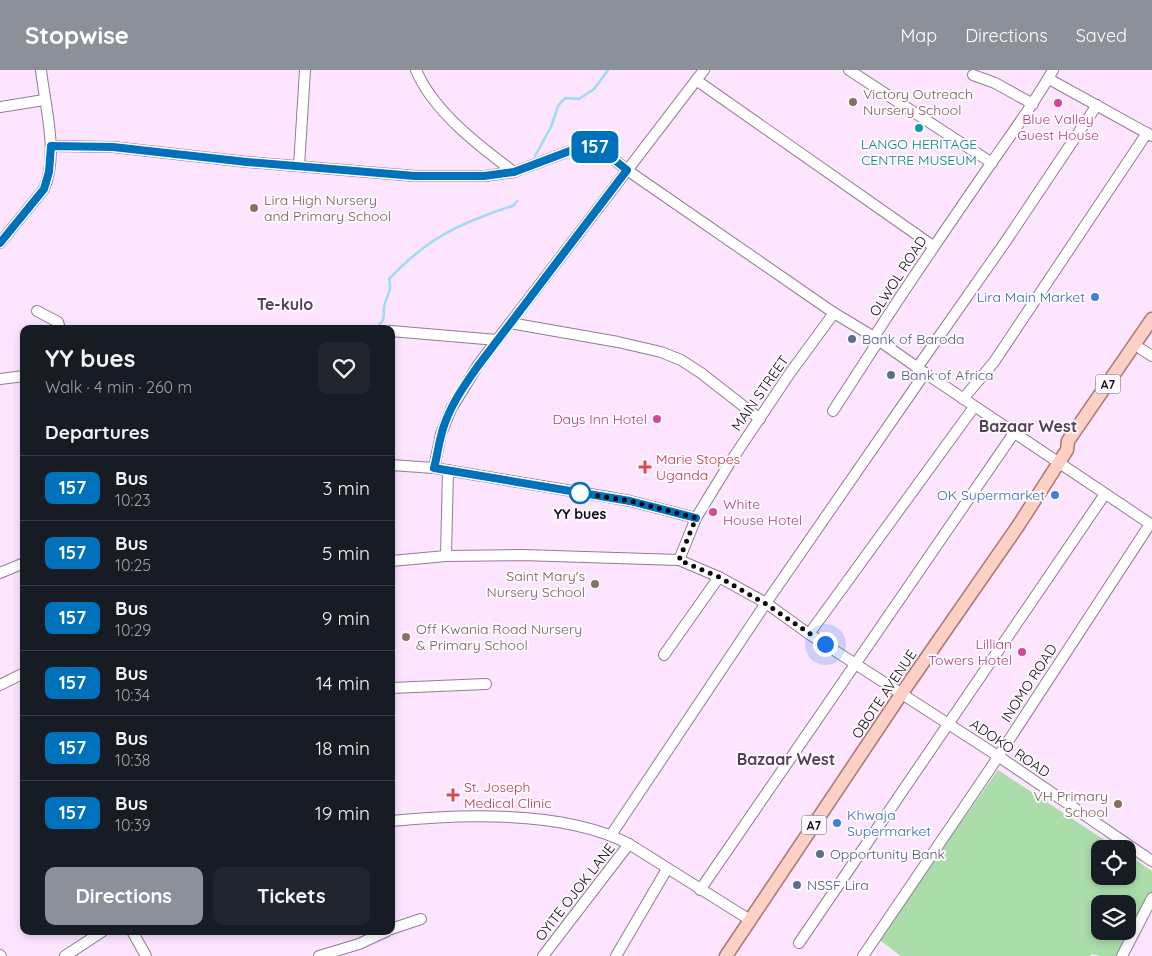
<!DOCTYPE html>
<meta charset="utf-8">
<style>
:root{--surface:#171b24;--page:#20242c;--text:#f1f3f6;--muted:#9ea1a6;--line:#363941;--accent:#8c9099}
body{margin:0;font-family:Quicksand,sans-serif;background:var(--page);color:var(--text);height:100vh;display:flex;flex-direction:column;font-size:19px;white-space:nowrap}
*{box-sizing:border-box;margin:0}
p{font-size:16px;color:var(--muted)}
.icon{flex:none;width:28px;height:28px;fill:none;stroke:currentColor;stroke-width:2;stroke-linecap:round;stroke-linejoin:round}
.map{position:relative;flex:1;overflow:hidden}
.sheet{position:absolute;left:20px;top:255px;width:375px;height:610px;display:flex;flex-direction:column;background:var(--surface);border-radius:10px;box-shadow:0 2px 8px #0003}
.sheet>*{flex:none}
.badge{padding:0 10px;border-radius:8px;font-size:18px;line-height:32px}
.controls{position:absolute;left:1091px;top:770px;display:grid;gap:10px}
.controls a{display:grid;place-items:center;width:45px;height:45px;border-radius:10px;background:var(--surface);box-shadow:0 2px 8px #0003;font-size:25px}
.you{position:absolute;width:25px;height:25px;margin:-12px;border:4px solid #fff;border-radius:50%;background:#1a73e8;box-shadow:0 0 0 8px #1a73e833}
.map>.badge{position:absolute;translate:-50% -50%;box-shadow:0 0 0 2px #fff}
h2{padding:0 25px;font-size:19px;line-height:45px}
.round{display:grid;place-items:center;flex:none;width:52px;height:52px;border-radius:10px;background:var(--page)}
.headline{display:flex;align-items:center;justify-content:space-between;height:85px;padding:0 25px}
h1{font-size:24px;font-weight:800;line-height:38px}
.action{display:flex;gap:10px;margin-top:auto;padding:10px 25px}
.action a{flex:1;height:58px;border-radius:10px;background:var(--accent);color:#fff;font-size:20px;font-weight:800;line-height:58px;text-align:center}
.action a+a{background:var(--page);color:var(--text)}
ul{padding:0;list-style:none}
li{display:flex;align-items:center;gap:15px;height:65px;padding:0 25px;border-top:1px solid var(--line)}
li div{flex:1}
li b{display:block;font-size:19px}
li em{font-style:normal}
li .badge{min-width:55px;font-weight:700;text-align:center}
header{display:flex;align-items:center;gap:30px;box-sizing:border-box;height:70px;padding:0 25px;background:var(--accent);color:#fff}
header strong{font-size:24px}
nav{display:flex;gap:28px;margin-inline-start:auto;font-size:18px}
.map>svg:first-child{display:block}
.green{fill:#abddab;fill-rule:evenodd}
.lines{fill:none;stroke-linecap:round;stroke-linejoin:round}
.stream{stroke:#9edaf7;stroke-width:2.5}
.minor-casing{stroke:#927c94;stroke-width:12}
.major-casing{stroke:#aa766e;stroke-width:15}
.minor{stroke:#fff;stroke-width:10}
.major{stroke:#fdd0c6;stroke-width:12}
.line-casing{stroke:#fff;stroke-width:11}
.line{stroke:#0072bc;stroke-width:8}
.walk{stroke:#110911;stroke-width:5;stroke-dasharray:0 9}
.education-dot{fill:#8d6e63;stroke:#fef9ff;stroke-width:2}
.hotel-dot{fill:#d1479c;stroke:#fef9ff;stroke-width:2}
.culture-dot{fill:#0f9aa8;stroke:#fef9ff;stroke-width:2}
.shop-dot{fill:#3f7fe0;stroke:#fef9ff;stroke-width:2}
.service-dot{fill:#5c6f8a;stroke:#fef9ff;stroke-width:2}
.health-dot{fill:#e0444e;stroke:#fef9ff;stroke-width:2}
.stop-dot{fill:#fff;stroke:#0072bc;stroke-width:2.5}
.labels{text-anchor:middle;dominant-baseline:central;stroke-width:4;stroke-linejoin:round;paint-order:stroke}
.shield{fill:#fef9ff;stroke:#585158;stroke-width:1}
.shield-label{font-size:12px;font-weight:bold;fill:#110911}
.education-label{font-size:14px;fill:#785e54;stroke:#fef9ff;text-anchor:start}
.hotel-label{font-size:14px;fill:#b23c85;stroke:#fef9ff;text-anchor:end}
.culture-label{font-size:14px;fill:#0d838f;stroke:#fef9ff}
.street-label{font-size:14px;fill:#110911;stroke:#fef9ff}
.shop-label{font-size:14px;fill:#366cbe;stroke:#fef9ff;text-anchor:end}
.service-label{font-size:14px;fill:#4e5e75;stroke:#fef9ff;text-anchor:start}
.health-label{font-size:14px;fill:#be3a42;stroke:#fef9ff;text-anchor:start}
.stop-label{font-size:14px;font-weight:bold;fill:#110911;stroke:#fef9ff}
.quarter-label{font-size:16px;font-weight:bold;fill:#533f55;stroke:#fef9ff}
</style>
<header>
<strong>Stopwise</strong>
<nav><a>Map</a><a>Directions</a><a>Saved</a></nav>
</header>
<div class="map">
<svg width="1152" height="886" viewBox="0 0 1152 886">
<rect width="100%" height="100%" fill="#fde5ff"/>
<path class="green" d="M998 700 1118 779H1100V806H1128V785L1152 801V825L1121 886H1100L1092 884 1090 886H901L878 869ZM1100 834H1128V861H1100Z"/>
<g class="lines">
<g class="stream">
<polyline points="535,86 551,57 558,36 565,28 579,29 594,19 608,0"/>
<path d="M375 259C389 247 381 245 385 233 388 224 392 219 389 209 419 178 443 161 484 146 494 142 503 138 513 136L517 131"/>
<polyline points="391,309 393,313"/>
</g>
<g class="minor-casing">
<g id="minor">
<path d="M416 0C433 41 479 76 514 102"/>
<polyline points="849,0 992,93"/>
<path d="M1053 0C1035 32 1013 62 992 92 952 150 912 208 874 267L925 303 1152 455"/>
<polyline points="973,5 995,13 1033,34"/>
<polyline points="1049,9 1152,66"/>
<polyline points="696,10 933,176"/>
<polyline points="0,37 44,30"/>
<polyline points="51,76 113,77 247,92 415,106 485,106 514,102 583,76 592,76 602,80 627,100 834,243"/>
<polyline points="299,96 305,0"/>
<path d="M0 173 44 119C59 85 45 36 41 0"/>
<polyline points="37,241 58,252 60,259"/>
<polyline points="510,253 618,272 661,282 681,290 701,303 760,349"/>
<polyline points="391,261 497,270"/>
<polyline points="1141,279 1152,286"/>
<polyline points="917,298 1006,171 1097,35"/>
<polyline points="0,309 24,306"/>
<polyline points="963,329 994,292 1147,63"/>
<polyline points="833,341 879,270"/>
<polyline points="391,395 434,398 608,427 630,431 696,448"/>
<polyline points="434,398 441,364 451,339 478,295 704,0"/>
<polyline points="446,486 448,400"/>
<polyline points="679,490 696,448 729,394 790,303 834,243 874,267"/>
<polyline points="391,491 446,486 522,485 679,490 719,507 766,533 809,564 998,686 1152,791"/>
<polyline points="0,503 24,493"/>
<polyline points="809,564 974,337"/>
<polyline points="664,585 719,507"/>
<polyline points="0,615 24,603"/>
<polyline points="391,618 486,614"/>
<path d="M391 751C462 744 565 740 629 774L750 850"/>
<polyline points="611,765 766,533 925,303"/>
<polyline points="700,820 1014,363"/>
<polyline points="391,859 421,849"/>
<polyline points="132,861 146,886"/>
<polyline points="799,873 1105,424"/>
<polyline points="0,885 1,886"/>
<polyline points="65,886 103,861"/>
<polyline points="319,886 359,874 387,861"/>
<polyline points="543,886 629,774"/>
<polyline points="616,886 667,799"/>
<polyline points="863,886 990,699 1150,454"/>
<polyline points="1122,886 1152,828"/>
</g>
</g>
<g class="major-casing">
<polyline id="major" points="726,886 902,623 1018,456 1067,380 1068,371 1152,249"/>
</g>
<use href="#minor" class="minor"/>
<use href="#major" class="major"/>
</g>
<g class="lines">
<g class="line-casing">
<path id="line" d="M0 173 44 119 49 102 51 76 113 77 247 92 415 106H484L514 102 583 76H592L602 80 627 100 478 296C463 317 447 340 441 366 438 377 437 387 434 398L630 431 696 448"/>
</g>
<use href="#line" class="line"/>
<polyline class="walk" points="580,423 630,431 696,448 679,490 719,507 766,534 825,574"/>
</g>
<g class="education-dot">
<circle cx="853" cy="32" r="5"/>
<circle cx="254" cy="138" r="5"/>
<circle cx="595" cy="514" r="5"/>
<circle cx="406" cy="567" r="5"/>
<circle cx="1118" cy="734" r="5"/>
</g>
<g class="hotel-dot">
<circle cx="1058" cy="33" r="5"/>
<circle cx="657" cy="349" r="5"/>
<circle cx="713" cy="442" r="5"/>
<circle cx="1022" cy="582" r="5"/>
</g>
<circle class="culture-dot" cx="919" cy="58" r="5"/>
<g class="shop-dot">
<circle cx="1095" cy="227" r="5"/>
<circle cx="1055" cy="425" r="5"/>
<circle cx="837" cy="753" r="5"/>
</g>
<g class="service-dot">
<circle cx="852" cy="269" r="5"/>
<circle cx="891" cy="305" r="5"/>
<circle cx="820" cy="784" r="5"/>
<circle cx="797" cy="815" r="5"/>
</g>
<g class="health-dot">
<path d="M642.5 389.5h5v5h5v5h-5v5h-5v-5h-5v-5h5z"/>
<path d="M450.5 717.5h5v5h5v5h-5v5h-5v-5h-5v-5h5z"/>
</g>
<circle class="stop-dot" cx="580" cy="423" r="10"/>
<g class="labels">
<g class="shield">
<rect x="1095.5" y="304.5" width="25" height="19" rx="4"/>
<rect x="801.5" y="745.5" width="25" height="19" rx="4"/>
</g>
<g class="shield-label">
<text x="1108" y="314">A7</text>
<text x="814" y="755">A7</text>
</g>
<g class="education-label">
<text x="863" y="24">Victory Outreach<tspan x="863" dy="16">Nursery School</tspan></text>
<text x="264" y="130">Lira High Nursery<tspan x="264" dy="16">and Primary School</tspan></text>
<text x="585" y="506" text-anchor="end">Saint Mary's<tspan x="585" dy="16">Nursery School</tspan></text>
<text x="416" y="559">Off Kwania Road Nursery<tspan x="416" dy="16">&amp; Primary School</tspan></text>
<text x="1108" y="726" text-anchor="end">VH Primary<tspan x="1108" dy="16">School</tspan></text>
</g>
<g class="hotel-label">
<text x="1058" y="49" text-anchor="middle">Blue Valley<tspan x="1058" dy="16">Guest House</tspan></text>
<text x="647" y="349">Days Inn Hotel</text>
<text x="723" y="434" text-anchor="start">White<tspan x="723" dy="16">House Hotel</tspan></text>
<text x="1012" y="574">Lillian<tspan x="1012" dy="16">Towers Hotel</tspan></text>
</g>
<g class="culture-label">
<text x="919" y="74">LANGO HERITAGE<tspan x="919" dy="16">CENTRE MUSEUM</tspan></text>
</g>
<g class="street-label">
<text transform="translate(898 206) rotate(-57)">OLWOL ROAD</text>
<text transform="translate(760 323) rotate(-55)">MAIN STREET</text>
<text transform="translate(1029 613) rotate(-57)">INOMO ROAD</text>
<text transform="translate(884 624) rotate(-56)">OBOTE AVENUE</text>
<text transform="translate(1010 678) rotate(34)">ADOKO ROAD</text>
<text transform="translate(575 822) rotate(-52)">OYITE OJOK LANE</text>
</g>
<g class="shop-label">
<text x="1085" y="227">Lira Main Market</text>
<text x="1045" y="425">OK Supermarket</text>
<text x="847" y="745" text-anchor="start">Khwaja<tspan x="847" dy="16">Supermarket</tspan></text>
</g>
<g class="service-label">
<text x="862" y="269">Bank of Baroda</text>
<text x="901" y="305">Bank of Africa</text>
<text x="830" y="784">Opportunity Bank</text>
<text x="807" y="815">NSSF Lira</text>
</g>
<g class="health-label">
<text x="656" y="389">Marie Stopes<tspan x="656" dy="16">Uganda</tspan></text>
<text x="464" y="717">St. Joseph<tspan x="464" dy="16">Medical Clinic</tspan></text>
</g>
<g class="stop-label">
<text x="580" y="444">YY bues</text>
</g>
<g class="quarter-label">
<text x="285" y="234">Te-kulo</text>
<text x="1028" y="356">Bazaar West</text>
<text x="786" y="689">Bazaar West</text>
</g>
</g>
</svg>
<div class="controls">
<a><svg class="icon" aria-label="locate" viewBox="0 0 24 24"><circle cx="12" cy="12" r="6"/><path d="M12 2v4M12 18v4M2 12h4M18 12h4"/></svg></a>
<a><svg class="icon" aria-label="layers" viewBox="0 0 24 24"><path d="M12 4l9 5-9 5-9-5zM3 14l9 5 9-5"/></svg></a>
</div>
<div class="you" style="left:825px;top:574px"></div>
<b class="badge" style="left:595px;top:77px;background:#0072bc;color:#fff">157</b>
<section class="sheet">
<div class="headline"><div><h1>YY bues</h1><p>Walk · 4 min · 260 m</p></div><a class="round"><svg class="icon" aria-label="heart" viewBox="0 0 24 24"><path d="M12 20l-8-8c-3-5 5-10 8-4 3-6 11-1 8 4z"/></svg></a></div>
<h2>Departures</h2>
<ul>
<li><span class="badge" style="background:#0072bc;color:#fff">157</span><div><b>Bus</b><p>10:23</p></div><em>3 min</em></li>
<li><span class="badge" style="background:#0072bc;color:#fff">157</span><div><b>Bus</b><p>10:25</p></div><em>5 min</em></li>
<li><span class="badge" style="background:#0072bc;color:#fff">157</span><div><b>Bus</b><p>10:29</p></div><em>9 min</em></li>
<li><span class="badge" style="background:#0072bc;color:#fff">157</span><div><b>Bus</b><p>10:34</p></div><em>14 min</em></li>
<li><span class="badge" style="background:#0072bc;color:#fff">157</span><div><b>Bus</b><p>10:38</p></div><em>18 min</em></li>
<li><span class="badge" style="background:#0072bc;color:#fff">157</span><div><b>Bus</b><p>10:39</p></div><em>19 min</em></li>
</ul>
<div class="action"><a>Directions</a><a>Tickets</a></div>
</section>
</div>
